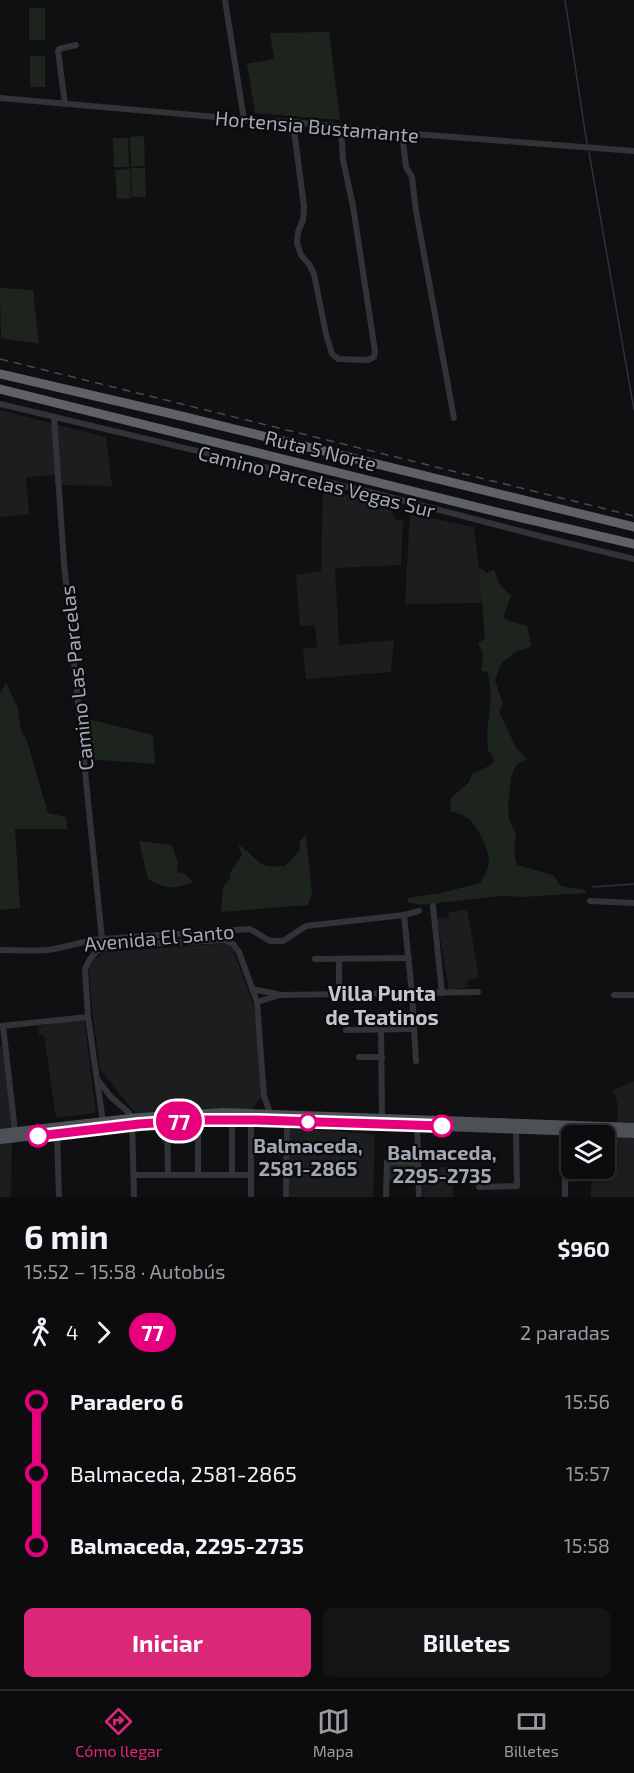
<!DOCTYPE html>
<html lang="es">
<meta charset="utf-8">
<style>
:root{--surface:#0c0c0e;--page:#151517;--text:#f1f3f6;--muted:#9a9b9e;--line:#2c2c2e;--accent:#db2777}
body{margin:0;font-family:"Exo 2",sans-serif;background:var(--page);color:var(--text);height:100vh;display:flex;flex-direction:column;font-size:22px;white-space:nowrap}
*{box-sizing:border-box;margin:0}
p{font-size:20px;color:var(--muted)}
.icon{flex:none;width:33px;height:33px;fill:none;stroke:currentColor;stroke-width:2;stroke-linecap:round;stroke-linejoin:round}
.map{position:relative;height:1197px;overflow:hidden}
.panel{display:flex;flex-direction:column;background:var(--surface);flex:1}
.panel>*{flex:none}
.badge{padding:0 12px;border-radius:20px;font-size:21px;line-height:39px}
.fabs{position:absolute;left:561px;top:1125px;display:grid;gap:12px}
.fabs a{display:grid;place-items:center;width:54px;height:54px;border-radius:9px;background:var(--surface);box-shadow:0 3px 9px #0003,0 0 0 2px var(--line);font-size:30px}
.map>.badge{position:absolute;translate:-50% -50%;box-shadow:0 0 0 3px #fff}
.legs{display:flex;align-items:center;gap:9px;height:66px;padding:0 24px;font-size:20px}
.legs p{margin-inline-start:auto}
.head{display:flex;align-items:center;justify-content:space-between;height:102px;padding:0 24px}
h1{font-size:33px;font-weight:700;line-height:45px}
.button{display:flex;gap:12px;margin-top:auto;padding:12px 24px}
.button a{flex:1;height:69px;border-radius:9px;background:var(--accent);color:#fff;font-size:24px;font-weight:700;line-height:69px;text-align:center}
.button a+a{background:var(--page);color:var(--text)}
ul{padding:0 24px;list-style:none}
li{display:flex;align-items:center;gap:21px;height:72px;font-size:22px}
li i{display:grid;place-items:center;width:9px;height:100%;margin:0 8px;background:currentColor}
li i::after{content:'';width:15px;height:15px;margin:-8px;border:4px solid;border-radius:50%;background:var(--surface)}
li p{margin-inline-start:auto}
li:first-child i{background:linear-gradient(#0000 50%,currentColor 0)}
li:last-child i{background:linear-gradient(currentColor 50%,#0000 0)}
.tab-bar{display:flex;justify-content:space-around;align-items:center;height:84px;border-top:2px solid var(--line);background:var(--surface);font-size:16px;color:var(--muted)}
.tab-bar a{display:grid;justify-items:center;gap:3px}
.tab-bar .on{color:var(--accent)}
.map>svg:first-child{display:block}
.built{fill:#1c1d1f}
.green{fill:#1d241d}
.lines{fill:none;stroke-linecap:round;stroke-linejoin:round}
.stream{stroke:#2a343a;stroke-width:1.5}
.minor{stroke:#313337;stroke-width:6}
.major{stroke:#4d5056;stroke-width:8}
.highway{stroke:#5e6168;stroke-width:9}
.rail{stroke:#484b50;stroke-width:1.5;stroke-dasharray:8 6;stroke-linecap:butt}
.line-1-casing{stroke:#fff;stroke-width:14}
.line-1{stroke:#e6007e;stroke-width:9}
.stop-1-dot{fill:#fff;stroke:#e6007e;stroke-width:3}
.labels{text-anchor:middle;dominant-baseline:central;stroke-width:4.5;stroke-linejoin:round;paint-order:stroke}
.street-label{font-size:20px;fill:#a2a8b2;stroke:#0b0b0d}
.stop-label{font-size:20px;font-weight:bold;fill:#a2a8b2;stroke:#0b0b0d}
.neighbourhood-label{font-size:21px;font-weight:bold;fill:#c3c7cf;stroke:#0b0b0d}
</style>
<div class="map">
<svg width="634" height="1197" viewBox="0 0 634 1197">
<rect width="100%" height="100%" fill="#101012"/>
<g class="built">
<polygon points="0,410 106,437 112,486 56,485 54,475 26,477 29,514 0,517"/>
<polygon points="323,489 389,505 395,519 403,521 401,565 335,568 339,645 394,640 391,672 306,679 303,649 317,647 315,625 300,626 296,575 321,571"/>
<polygon points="410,514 474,527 483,603 405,604"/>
<polygon points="467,909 479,978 467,980 468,987 449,990 437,919 449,917 448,913"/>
<polygon points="217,944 226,944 233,949 254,1007 263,1095 252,1109 200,1108 135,1113 100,1069 92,1009 89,969 91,962 104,952"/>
<polygon points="84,1019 96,1113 56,1118 44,1035 39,1035 38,1026"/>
<polygon points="0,1045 2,1045 12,1124 11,1197 0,1197"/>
<polygon points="634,1081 634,1197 591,1197 591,1181 569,1182 567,1136 571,1136 572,1168 604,1168 605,1136 617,1136 618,1106 613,1090"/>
<polygon points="289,1128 375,1134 373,1197 287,1197"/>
<polygon points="422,1167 453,1167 453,1197 423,1197"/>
</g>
<g class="green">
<rect x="29" y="8" width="16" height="32"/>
<polygon points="329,32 340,120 255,113 247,64 274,59 270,33"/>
<rect x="30" y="56" width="15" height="31"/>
<polygon points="144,136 145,166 131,167 130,137"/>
<polygon points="113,138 128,138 129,167 114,167"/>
<polygon points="131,168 145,168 146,197 132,197"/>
<polygon points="130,169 131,198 117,199 115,170"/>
<polygon points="0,288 33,290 39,344 1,338"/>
<path d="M479 567 487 573 494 569 499 583 511 596 503 617 510 621 527 626 531 646C526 649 523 649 518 651 512 654 508 659 502 662L495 680 503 704 499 711 516 748 527 759 516 765 511 777 508 806 509 820 516 834 514 853 517 865 553 875 561 886 586 890V893L523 897 500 896 421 905 407 902 409 898 441 893 480 883C484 877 489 869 489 861 489 851 479 830 472 822 467 816 459 813 451 812L450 806 451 798 469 782 472 774 491 765 494 761 492 755 488 750 487 734 491 695 488 672 481 671 483 654 478 644 485 638Z"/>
<polygon points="6,683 18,708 21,730 27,741 48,813 66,817 67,829 15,829 20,908 0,910 0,693"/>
<polygon points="84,718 153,735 155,764 87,759"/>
<path d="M306 835 312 893 308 905 221 912 223 887 230 878V873L242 855 238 845C261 858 252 869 285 866L299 851 300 841Z"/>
<path d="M139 841 172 845 178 863 177 872 184 873 193 882C174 889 166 890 148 879Z"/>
<polygon points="389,1164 414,1165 414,1182 388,1181"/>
</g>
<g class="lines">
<g class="stream">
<polyline points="565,0 587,144"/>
<polyline points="589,152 634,410"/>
<polyline points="593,887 634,884"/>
</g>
<g class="minor">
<polyline points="225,0 244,120"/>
<polyline points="0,98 250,120 293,122 402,133 634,151"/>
<polyline points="65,104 58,51 59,49 76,45"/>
<polyline points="293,122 304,207 303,220 298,232 297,243 301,255 309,264 314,274 326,334 332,354 338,359 368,360 374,357 375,351 353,206 343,160 341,127"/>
<polyline points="402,133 406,167 412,177 416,211 454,418"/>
<polyline points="0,404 382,495 543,537 634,559"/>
<polyline points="54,417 64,563 102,939"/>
<polyline points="590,901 634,903"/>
<polyline points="433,906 442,993"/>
<polyline points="404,915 412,994 416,1061"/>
<path d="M0 950C18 950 36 952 54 949 70 946 84 941 102 939L250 929 270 941H283L306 926 404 915 419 911"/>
<polyline points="315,959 409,958"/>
<polyline points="339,959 339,995"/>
<polyline points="252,989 277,994"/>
<polyline points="614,995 634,995"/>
<polyline points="257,1002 280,995 478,992"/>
<polyline points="1,1026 88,1017"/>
<polyline points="3,1026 15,1131"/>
<polyline points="346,1030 414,1029"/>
<polyline points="381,1030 382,1118"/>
<polyline points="359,1057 382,1057"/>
<polyline points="97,1079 111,1097 129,1113 132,1118 134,1197"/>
<polyline points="251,1116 251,1197"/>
<polyline points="198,1120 198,1174"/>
<polyline points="167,1121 168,1174"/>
<polyline points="103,1122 88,1017 85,969 90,959 97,951 111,946 225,940 233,944 239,952 257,1002 264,1096 270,1113"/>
<polyline points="417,1123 419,1197"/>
<polyline points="565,1131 565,1197"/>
<polyline points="57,1134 59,1197"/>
<polyline points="232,1174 232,1119"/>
<polyline points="134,1175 251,1175"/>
<polyline points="479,1187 517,1186 516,1129"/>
<polyline points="286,1197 287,1121"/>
<polyline points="386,1197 387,1162 417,1163"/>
</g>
<g class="major">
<polyline points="0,1133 139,1117 223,1112 634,1127"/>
<polyline points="0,1140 167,1121 232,1119 634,1134"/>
</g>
<g class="highway">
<polyline points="0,374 181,416 634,527"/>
<polyline points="0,389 505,514 634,544"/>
</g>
<polyline class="rail" points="0,359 634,516"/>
</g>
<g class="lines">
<g class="line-1-casing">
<polyline id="line-1" points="38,1136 139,1124 198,1120 257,1120 442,1126"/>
</g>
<use href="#line-1" class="line-1"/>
</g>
<g class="stop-1-dot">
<circle cx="308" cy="1122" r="8"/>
<circle cx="442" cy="1126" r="10"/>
<circle cx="38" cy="1136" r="10"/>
</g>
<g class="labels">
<g class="street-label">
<text transform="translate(317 126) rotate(5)">Hortensia Bustamante</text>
<text transform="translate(321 450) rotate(14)">Ruta 5 Norte</text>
<text transform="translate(317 481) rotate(14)">Camino Parcelas Vegas Sur</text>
<text transform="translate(76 678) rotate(-96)">Camino Las Parcelas</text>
<text transform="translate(159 937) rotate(-5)">Avenida El Santo</text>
</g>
<g class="stop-label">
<text x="308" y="1145">Balmaceda,<tspan x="308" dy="23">2581-2865</tspan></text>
<text x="442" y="1152">Balmaceda,<tspan x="442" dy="23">2295-2735</tspan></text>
</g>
<g class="neighbourhood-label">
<text x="382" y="992">Villa Punta<tspan x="382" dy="24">de Teatinos</tspan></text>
</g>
</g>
</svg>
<div class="fabs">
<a><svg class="icon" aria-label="layers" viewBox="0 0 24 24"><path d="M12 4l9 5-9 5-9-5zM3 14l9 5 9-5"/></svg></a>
</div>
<b class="badge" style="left:179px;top:1121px;background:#e6007e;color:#fff">77</b>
</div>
<section class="panel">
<div class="head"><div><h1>6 min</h1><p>15:52 – 15:58 · Autobús</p></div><b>$960</b></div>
<div class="legs"><svg class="icon" aria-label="walk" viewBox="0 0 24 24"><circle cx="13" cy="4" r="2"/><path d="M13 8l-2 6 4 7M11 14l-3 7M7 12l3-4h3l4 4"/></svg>4<svg class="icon" aria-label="forward" viewBox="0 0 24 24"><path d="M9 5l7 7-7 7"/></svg><b class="badge" style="background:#e6007e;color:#fff">77</b><p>2 paradas</p></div>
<ul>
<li><i style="color:#e6007e"></i><b>Paradero 6</b><p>15:56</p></li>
<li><i style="color:#e6007e"></i><span>Balmaceda, 2581-2865</span><p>15:57</p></li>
<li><i style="color:#e6007e"></i><b>Balmaceda, 2295-2735</b><p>15:58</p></li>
</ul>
<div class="button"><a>Iniciar</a><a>Billetes</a></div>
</section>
<nav class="tab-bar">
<a class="on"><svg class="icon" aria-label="directions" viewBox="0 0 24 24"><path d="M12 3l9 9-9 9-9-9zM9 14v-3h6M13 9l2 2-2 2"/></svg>Cómo llegar</a>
<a><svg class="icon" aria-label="map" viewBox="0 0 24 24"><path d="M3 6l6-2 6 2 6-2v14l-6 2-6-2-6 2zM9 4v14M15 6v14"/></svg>Mapa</a>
<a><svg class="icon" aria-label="tickets" viewBox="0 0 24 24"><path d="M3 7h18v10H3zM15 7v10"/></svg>Billetes</a>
</nav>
